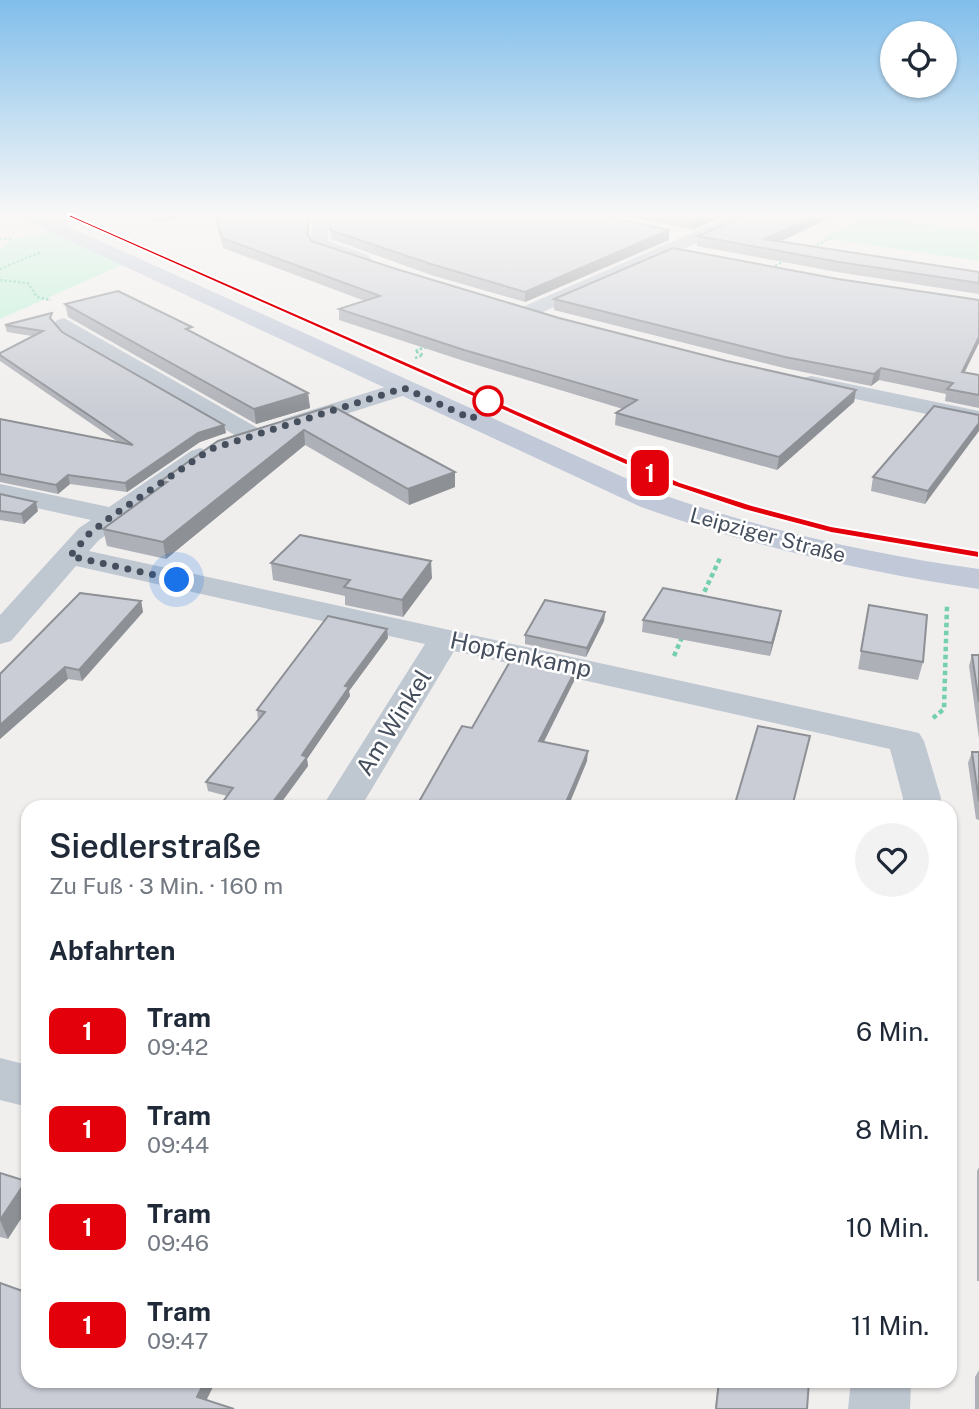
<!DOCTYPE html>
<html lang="de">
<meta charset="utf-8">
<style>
:root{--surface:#fff;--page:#f2f2f3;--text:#1f2937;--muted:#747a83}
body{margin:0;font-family:"Public Sans",sans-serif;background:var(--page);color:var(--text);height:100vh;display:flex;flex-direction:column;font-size:26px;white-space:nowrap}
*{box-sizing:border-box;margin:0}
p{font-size:23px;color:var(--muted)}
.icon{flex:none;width:38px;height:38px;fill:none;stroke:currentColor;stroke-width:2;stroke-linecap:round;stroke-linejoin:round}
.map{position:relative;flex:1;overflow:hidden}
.panel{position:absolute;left:21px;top:800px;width:936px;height:588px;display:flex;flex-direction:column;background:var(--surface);border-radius:21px;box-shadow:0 2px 5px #0004}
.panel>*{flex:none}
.badge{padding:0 14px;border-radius:10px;font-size:24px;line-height:46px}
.fabs{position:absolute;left:880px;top:21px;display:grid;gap:14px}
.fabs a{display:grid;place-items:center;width:77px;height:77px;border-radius:50%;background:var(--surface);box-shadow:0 2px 5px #0004;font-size:35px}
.you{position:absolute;width:35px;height:35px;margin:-18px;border:5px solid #fff;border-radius:50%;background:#1a73e8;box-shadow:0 0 0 10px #1a73e833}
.map>.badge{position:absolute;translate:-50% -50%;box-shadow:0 0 0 4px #fff}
h2{padding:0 28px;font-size:26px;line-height:63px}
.round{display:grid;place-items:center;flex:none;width:74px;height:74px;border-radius:37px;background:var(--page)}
.overview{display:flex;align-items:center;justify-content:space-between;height:119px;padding:0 28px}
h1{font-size:33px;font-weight:600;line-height:52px}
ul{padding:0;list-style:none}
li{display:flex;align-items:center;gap:21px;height:98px;padding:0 28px}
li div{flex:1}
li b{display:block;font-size:26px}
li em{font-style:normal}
li .badge{min-width:77px;font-weight:700;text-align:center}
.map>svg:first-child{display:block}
.green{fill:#bcf0d6}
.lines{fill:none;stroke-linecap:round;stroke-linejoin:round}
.path-far1{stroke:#73cfac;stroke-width:2.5;stroke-dasharray:2.5 2;stroke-linecap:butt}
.path{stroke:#73cfac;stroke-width:4.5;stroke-dasharray:4.5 3.5;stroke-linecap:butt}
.street{fill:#bfc7d1;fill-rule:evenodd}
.secondary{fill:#c1c9d8;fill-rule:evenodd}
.tram{stroke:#b1b3b9;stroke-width:2}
.wall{fill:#aeb0b7}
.shaded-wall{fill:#8d9095}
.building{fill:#cacdd5;stroke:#8d9095;stroke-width:2}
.line{fill:#e3000b;stroke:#fff;stroke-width:2}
.walk{stroke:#464f5d;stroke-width:7;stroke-dasharray:0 12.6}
.stop-dot{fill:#fff;stroke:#e3000b;stroke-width:3.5}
.labels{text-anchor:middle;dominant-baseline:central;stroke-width:5;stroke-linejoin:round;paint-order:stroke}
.far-street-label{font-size:21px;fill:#464f5d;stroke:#fff}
.street-label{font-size:24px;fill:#464f5d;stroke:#fff}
</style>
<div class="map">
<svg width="979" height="1409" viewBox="0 0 979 1409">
<rect width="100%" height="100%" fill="#f1efee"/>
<g class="green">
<polygon points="864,216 979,231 979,261 823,238"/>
<polygon points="53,231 122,265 0,319 0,249 11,240"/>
</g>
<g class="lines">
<g class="path-far1">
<polyline points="0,239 11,239"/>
<polyline points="809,249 833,237"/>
<polyline points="771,268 785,261"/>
<polyline points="0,269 41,252"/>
<polyline points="0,280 28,283 37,297 51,300"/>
<polyline points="415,358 423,355 415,351 426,347"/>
</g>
<g class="path">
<polyline points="701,599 721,556"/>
<polyline points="674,656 683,635"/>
<polyline points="933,718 944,709 947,606"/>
</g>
<g class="street">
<polygon points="310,216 329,216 328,241 368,255 371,259 368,263 356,263 313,248 310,244 313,220"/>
<polygon points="731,216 752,216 750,219 534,316 520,316 517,312 520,308"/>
<polygon points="64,318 263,431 266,436 263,441 254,443 245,441 65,337 54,324 57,320"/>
<polygon points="811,376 979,411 979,425 803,388 800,383 803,378"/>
<polygon points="404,381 412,383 415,388 412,393 292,431 283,429 280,424 283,419"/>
<polygon points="200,448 209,451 213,456 209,461 99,540 89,551 919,733 924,741 941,798 940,807 902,807 903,798 890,749 454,651 361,807 322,807 425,644 76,566 11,641 0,644 0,615 79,528 91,520 0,500 0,484 109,507 191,451"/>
<polygon points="0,1058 28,1065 28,1107 0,1100"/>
<polygon points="851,1381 911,1381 910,1409 848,1409"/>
</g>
<path class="secondary" d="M22 216H45L663 495C766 530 871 554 979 569V589C864 572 751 546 641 507L25 220Z"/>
<path class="tram" d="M71 216 677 484C776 518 876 540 979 554"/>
</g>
<g class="wall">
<polygon points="143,216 190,216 158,222"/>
<polygon points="215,216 310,216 308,236 311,241 393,268 559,318 727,361 856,390 854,402 777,470 615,425 616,413 623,409 464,361 339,320 339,309 365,301 223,248"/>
<polygon points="627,216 725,216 692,230"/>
<polygon points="744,216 835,216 779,242 979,272 979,294 837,272 697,246 698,236"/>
<polygon points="330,230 669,230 669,240 525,302 431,275 331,239"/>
<polygon points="838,279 965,373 979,375 979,408 945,401 946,394 879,380 871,386 784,368 554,310 554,299"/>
<polygon points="65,304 193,332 308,393 310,408 256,424 68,317"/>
<polygon points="53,321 62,332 224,425 226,433 200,442 127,492 70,484 58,494 0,482 0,419 118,442 0,361 0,353 32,336 7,332 5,325"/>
<polygon points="332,406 455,472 455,487 409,505 305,445 166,559 107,546 103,529 162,486 161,481"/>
<polygon points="979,415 925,504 871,491 873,477"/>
<polygon points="0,494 38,511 24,524 0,520"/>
<polygon points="271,563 432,578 403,617 345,605 345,596 273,580"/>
<polygon points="141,601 143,612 82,681 68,679 0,739 0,674"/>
<polygon points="869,605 923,662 918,680 858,669"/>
<polygon points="781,611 779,623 770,656 642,632 643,620"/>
<polygon points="605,612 604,621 586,657 525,644 525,635"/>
<polygon points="388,638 349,691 350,696 307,759 308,766 278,807 219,807 227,796 208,791 206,782 258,720 257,710"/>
<polygon points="972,655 979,655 979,739 969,666"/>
<polygon points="575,671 574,681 544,742 587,761 568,807 416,807 472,728"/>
<polygon points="972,752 979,752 979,820 976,819 968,763"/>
<polygon points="979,1167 979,1281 977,1281 977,1171"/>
<polygon points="0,1173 8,1239 0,1237"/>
<polygon points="979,1370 979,1409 975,1409 975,1377"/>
<polygon points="718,1381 809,1381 807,1409 715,1409"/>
</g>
<g class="shaded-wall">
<polygon points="157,216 190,216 158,222"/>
<polygon points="309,216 310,216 310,221 307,244 307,234"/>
<polygon points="705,216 725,216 692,230 693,221"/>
<polygon points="816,216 835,216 763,249 764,239"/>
<polygon points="669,230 669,240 525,302 525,292"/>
<polygon points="979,337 979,343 959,384 962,372"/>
<polygon points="881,368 879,380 871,386 874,374"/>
<polygon points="856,390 854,402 777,470 779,457"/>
<polygon points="308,393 310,408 256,424 254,409"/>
<polygon points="979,423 979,431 925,504 928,491"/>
<polygon points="224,425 226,433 200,442 127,492 125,483 198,433"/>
<polygon points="304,430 305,445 166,559 163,542"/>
<polygon points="455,472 455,487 409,505 408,489"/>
<polygon points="68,475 70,484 58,494 56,485"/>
<polygon points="36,502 38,511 24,524 21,514"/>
<polygon points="431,561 432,578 403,617 402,600"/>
<polygon points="141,601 143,612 82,681 79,670"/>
<polygon points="781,611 779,623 770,656 772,643"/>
<polygon points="605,612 604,621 586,657 587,648"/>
<polygon points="387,629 388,638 349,691 350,696 307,759 308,766 278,807 269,807 345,686"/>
<polygon points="65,667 68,679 0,739 0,725"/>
<polygon points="575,671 574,681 539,751 539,741"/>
<polygon points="588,751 587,761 568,807 564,807"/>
<polygon points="26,1181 28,1185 28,1208 8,1239 0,1220"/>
<polygon points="205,1381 216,1381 202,1409 197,1397"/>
</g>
<g class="building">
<polygon points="216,216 309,216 307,234 311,241 393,268 559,318 727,361 856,390 779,457 616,413 637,400 464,350 339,309 380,296 222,238"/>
<polygon points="331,216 606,216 669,230 525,292 431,264 330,230"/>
<polygon points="669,216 705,216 693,221"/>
<polygon points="744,216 816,216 764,239 979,272 979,283 839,262 698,236"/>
<polygon points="673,248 838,279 979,300 979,337 962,372 979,375 979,395 947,389 953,383 881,368 874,374 785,357 554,299"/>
<polygon points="118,291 192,327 186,329 308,393 254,409 65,304"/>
<polygon points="52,313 50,318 62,332 224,425 198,433 125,483 68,475 56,485 0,474 0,419 133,445 0,355 0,353 43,331 5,325"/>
<polygon points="332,406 455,472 408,489 304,430 163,542 103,529 167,482 161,481 218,441"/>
<polygon points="934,406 979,415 979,423 928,491 873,477"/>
<polygon points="0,494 36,502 21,514 0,511"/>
<polygon points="300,535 431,561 402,600 344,587 350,580 271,563"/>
<polygon points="663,588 781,611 772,643 643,620"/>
<polygon points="80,593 141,601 79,670 65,667 0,725 0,674"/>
<polygon points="545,600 605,612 587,648 525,635"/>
<polygon points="869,605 927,615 923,662 861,651"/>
<polygon points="328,616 387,629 345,686 349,687 302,755 307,757 269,807 219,807 233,788 206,782 265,712 257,710"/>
<polygon points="972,655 979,655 979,702"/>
<polygon points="512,658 575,671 539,741 588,751 564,807 545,807 529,803 527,807 416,807 462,726 472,728"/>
<polygon points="758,726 810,736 792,807 734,807"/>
<polygon points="972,752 979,752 979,801"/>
<polygon points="0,1173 26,1181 0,1220"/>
<polygon points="0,1283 28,1293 28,1381 205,1381 197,1397 234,1409 0,1409"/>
<polygon points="719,1381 809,1381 807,1409 716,1409"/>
</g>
<linearGradient id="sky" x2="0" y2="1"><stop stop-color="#81beeb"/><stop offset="0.52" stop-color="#f9f8f7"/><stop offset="1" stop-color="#f9f8f7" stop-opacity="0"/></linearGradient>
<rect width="979" height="413" fill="url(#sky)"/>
<polygon class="line" points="69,214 680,482 752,505 831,526 979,551 979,558 831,533 744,510 673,486 69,217"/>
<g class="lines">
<polyline class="walk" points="177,580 70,556 89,534 112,516 211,449 404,388 472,419 488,401"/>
</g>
<circle class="stop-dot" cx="488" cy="401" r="14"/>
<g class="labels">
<g class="far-street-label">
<text transform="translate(768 535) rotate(15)">Leipziger Straße</text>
</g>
<g class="street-label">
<text transform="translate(521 654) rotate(12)">Hopfenkamp</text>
<text transform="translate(393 722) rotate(-58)">Am Winkel</text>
</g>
</g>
</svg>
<div class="fabs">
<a><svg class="icon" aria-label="locate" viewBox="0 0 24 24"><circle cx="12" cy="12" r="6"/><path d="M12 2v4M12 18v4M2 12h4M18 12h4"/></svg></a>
</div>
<div class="you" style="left:177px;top:580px"></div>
<b class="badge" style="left:650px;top:473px;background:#e3000b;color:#fff">1</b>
<section class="panel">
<div class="overview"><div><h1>Siedlerstraße</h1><p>Zu Fuß · 3 Min. · 160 m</p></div><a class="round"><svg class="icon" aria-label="heart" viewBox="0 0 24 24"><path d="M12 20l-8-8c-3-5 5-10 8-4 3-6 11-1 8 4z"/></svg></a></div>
<h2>Abfahrten</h2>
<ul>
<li><span class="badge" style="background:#e3000b;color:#fff">1</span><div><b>Tram</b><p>09:42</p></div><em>6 Min.</em></li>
<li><span class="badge" style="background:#e3000b;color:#fff">1</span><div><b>Tram</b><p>09:44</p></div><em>8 Min.</em></li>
<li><span class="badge" style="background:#e3000b;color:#fff">1</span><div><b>Tram</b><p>09:46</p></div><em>10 Min.</em></li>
<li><span class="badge" style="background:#e3000b;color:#fff">1</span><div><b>Tram</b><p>09:47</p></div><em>11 Min.</em></li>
</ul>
</section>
</div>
